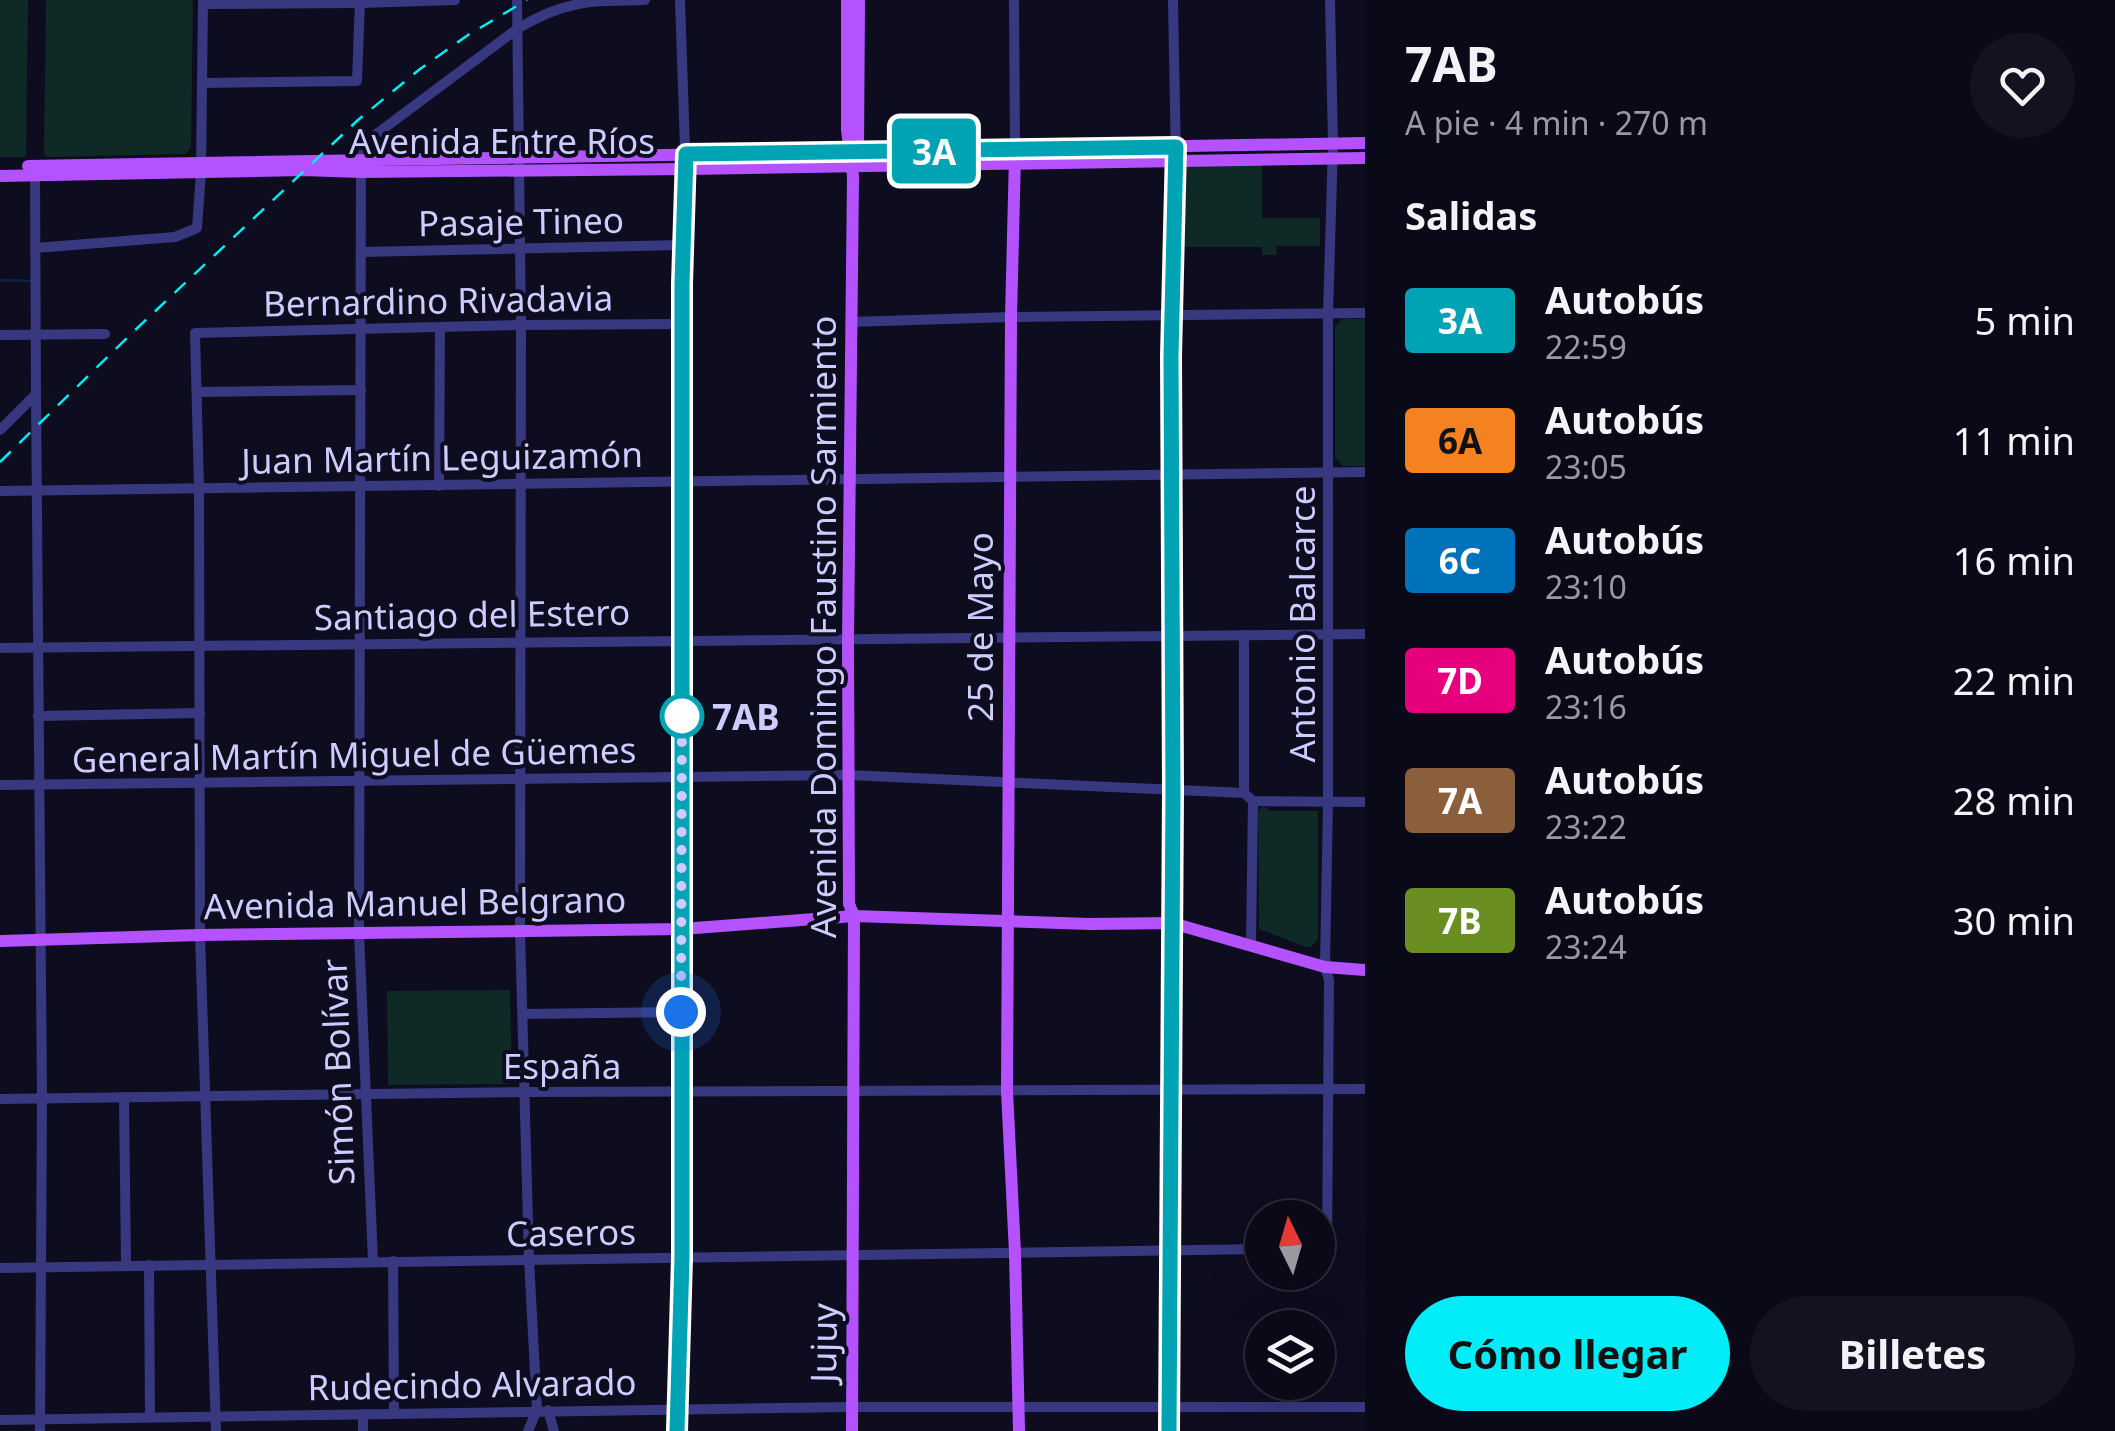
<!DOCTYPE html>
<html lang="es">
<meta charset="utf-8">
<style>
:root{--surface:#0a0917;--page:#131220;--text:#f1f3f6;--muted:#999aa1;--line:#2a2a36;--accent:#00ecf6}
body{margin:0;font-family:"Noto Sans",sans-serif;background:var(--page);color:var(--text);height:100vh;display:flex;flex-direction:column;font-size:38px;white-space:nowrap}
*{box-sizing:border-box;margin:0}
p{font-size:32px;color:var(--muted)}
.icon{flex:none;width:55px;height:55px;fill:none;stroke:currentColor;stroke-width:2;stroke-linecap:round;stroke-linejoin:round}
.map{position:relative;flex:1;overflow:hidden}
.details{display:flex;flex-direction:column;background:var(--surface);width:750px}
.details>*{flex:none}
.badge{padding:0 20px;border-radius:8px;font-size:35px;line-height:65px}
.needle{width:65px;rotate:355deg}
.buttons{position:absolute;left:1245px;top:1200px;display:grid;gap:20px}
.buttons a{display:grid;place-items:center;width:90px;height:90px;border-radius:50%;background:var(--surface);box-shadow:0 10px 40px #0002,0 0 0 2px var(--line);font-size:50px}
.you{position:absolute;width:50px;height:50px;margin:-25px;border:8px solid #fff;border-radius:50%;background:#1a73e8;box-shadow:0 0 0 15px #1a73e833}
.map>.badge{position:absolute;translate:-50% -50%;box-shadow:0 0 0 5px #fff}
h2{padding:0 40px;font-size:38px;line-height:90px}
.round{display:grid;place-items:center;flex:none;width:105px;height:105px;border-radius:52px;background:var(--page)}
.overview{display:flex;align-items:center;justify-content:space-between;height:170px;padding:0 40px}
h1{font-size:48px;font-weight:700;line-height:75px}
.primary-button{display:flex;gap:20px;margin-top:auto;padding:20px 40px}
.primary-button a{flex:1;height:115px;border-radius:60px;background:var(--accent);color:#111;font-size:40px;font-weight:700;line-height:115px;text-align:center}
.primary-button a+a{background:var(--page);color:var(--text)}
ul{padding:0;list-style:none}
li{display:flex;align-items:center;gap:30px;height:120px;padding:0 40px}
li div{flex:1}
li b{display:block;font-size:38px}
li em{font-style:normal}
li .badge{min-width:110px;font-weight:700;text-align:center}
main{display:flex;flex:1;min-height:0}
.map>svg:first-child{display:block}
.green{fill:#0f2927}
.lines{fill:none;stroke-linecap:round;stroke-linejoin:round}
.stream{stroke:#0b2444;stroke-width:2.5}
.minor{stroke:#37387f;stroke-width:10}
.major{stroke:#b452ff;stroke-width:12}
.rail{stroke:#00ecf6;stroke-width:2.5;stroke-dasharray:15 12;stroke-linecap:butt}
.line-casing{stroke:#fff;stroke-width:22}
.line{stroke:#00a3b4;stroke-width:15}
.walk{stroke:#cecbff;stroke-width:10;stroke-dasharray:0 18}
.stop-dot{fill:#fff;stroke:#00a3b4;stroke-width:5}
.labels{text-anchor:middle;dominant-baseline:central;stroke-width:8;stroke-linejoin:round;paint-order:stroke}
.street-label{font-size:35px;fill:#cecbff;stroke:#0e0c1f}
.stop-label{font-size:35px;font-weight:bold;fill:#cecbff;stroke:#0e0c1f;text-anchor:start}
</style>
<main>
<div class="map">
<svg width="1365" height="1431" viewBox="0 0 1365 1431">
<rect width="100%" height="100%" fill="#0e0c1f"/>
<g class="green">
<polygon points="0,0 28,0 26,156 24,157 0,157"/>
<polygon points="46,0 193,0 191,148 185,154 47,157 44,153"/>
<polygon points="1188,165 1262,165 1262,218 1320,218 1320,246 1277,246 1276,255 1262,255 1262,247 1181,247 1182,169"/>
<polygon points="1342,319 1365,319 1365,466 1343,466 1335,458 1335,326"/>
<polygon points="1262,807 1266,807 1269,811 1318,811 1318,939 1311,947 1306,947 1259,929 1258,811"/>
<polygon points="510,990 512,1080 508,1084 388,1085 387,991"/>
</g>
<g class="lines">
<polyline class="stream" points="0,280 31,281"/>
<g class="minor">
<polyline points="517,0 521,325 520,930 529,1259 537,1410 528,1431"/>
<polyline points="1014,0 1015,149"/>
<polyline points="203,4 360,3 455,0"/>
<polyline points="202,83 357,81 360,0"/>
<polyline points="35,248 175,237 197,228 201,172 203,0"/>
<polyline points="361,252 682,245"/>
<polyline points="850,322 1011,317 1365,313"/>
<polyline points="0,335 105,334"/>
<polyline points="198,392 361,390"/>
<polyline points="36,394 42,1099 40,1431"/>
<polyline points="0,430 36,394 35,171"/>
<polyline points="439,486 440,327"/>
<polyline points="0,491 1365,472"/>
<polyline points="1244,635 1244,793"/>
<polyline points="0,648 1365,634"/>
<polyline points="38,716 200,713"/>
<polyline points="0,785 848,775 1244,793 1253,801 1365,802"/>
<polyline points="1251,944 1253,801"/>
<polyline points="523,1014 681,1012"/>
<polyline points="124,1097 126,1264"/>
<polyline points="0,1099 525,1092 1365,1089"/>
<polyline points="1318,1248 1327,1248 1329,980 1325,967 1328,800 1328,314 1333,144 1330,0"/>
<path d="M373 1261 359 933 361 160 367 141 517 29C565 0 590 1 645 0"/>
<polyline points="393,1261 394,1413"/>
<polyline points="149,1265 150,1417"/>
<polyline points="0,1268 1262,1249"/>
<polyline points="548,1410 554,1431"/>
<polyline points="363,1414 363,1431"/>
<polyline points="0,1420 852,1407 1365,1407"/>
<polyline points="216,1431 200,935 199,488 195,333 521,325 682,324"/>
<polyline points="677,1431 682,1258 682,245 686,178 680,0"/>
<polyline points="1169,1431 1173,791 1171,316 1176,162 1173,0"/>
</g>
<g class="major">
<polyline points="847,0 847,130 853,176 848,640 849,904 854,916 852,1431"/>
<polyline points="858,152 859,0"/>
<polyline points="1015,156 1011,317 1007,1091 1015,1253 1019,1431"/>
<polyline points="28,166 1365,143"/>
<polyline points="0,176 304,170 360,172 686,169 1365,158"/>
<polyline points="0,941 200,935 682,929 854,916 1090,924 1172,923 1325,967 1365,970"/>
</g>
<polyline class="rail" points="0,462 131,334 358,120 420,69 468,35 527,0"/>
</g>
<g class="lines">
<g class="line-casing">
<polyline id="line" points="677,1431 682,1258 682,284 686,154 1176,147 1171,356 1173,791 1169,1431"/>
</g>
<use href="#line" class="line"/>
<polyline class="walk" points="681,1012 682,709 682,716"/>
</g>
<circle class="stop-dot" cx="682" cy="716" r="20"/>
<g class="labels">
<g class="street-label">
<text x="502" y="140">Avenida Entre Ríos</text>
<text transform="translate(521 221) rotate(-1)">Pasaje Tineo</text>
<text transform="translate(438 300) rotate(-1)">Bernardino Rivadavia</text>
<text transform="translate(442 457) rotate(-1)">Juan Martín Leguizamón</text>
<text transform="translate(472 614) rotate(-1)">Santiago del Estero</text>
<text transform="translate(1301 624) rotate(-90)">Antonio Balcarce</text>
<text transform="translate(822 627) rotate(-90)">Avenida Domingo Faustino Sarmiento</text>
<text transform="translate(979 627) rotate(-90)">25 de Mayo</text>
<text transform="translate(354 754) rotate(-1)">General Martín Miguel de Güemes</text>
<text transform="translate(415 902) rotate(-1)">Avenida Manuel Belgrano</text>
<text x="562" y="1065">España</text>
<text transform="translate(337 1072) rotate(-92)">Simón Bolívar</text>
<text transform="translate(571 1232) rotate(-1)">Caseros</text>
<text transform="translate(823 1343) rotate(-89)">Jujuy</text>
<text transform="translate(472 1384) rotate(-1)">Rudecindo Alvarado</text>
</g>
<g class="stop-label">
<text x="712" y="716">7AB</text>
</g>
</g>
</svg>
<div class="buttons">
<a><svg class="needle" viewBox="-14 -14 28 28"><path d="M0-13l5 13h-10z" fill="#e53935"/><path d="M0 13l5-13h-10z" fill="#999aa1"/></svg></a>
<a><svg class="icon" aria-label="layers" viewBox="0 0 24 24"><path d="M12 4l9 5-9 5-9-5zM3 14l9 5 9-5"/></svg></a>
</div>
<div class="you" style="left:681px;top:1012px"></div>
<b class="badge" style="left:934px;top:151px;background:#00a3b4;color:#fff">3A</b>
</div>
<section class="details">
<div class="overview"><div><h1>7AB</h1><p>A pie · 4 min · 270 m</p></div><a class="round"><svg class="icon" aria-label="heart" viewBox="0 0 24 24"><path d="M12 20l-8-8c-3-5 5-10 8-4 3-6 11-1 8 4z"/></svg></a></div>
<h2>Salidas</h2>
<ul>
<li><span class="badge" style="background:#00a3b4;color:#fff">3A</span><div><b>Autobús</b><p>22:59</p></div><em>5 min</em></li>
<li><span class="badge" style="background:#f58220;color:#111">6A</span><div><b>Autobús</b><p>23:05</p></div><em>11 min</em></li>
<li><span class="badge" style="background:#0072bc;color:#fff">6C</span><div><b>Autobús</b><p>23:10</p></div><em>16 min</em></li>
<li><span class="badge" style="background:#e6007e;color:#fff">7D</span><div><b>Autobús</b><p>23:16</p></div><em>22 min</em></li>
<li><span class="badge" style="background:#8b5e3c;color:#fff">7A</span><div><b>Autobús</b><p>23:22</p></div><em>28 min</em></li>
<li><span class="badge" style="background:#6b8e23;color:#fff">7B</span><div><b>Autobús</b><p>23:24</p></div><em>30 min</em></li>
</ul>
<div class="primary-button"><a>Cómo llegar</a><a>Billetes</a></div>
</section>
</main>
